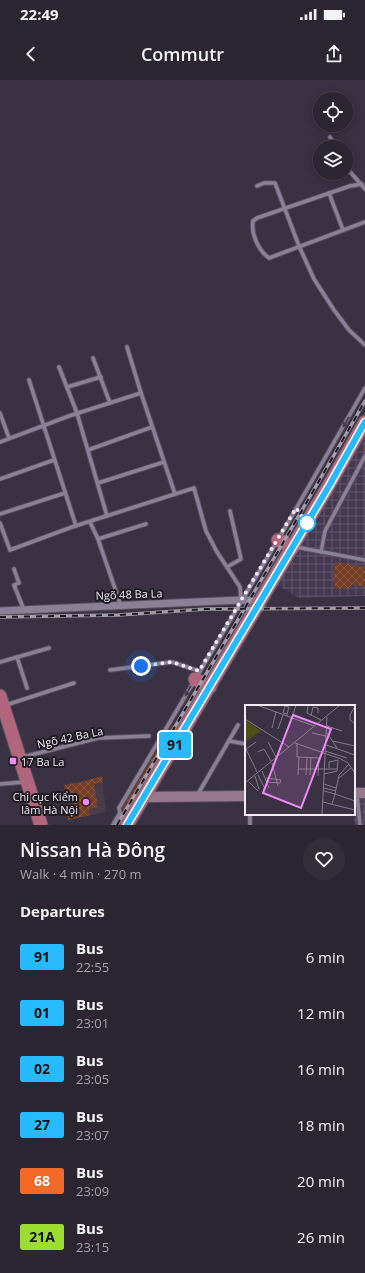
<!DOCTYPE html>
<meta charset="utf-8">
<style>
:root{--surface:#2c2532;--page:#342d3a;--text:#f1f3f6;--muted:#a6a5ac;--line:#48424d}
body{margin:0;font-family:"Open Sans",sans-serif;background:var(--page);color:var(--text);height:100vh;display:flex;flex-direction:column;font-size:15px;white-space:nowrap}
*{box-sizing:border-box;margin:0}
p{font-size:13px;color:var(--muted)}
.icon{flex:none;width:22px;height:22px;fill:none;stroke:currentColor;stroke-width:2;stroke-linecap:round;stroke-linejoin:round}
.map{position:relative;height:745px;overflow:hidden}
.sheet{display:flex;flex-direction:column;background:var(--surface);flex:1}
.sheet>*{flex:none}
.badge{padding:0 8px;border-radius:3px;font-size:14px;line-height:26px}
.tools{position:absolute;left:313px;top:12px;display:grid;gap:8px}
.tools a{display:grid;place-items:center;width:40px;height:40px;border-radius:50%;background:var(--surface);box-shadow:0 2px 10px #0003,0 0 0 1px var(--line);font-size:20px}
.you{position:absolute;width:20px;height:20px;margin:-10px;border:3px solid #fff;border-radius:50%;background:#1a73e8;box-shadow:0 0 0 6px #1a73e833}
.map>.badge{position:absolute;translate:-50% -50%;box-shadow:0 0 0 2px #fff}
h2{padding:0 20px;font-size:15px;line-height:36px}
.round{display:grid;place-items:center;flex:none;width:42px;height:42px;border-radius:21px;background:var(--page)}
.headline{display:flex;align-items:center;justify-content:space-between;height:68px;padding:0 20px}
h1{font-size:19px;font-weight:600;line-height:30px}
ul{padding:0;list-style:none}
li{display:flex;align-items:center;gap:12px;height:56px;padding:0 20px}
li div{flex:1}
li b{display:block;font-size:15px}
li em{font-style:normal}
li .badge{min-width:44px;font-weight:700;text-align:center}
.status{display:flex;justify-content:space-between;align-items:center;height:28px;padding:0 20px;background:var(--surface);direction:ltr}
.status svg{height:11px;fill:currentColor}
header{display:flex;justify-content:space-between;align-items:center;height:52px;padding:0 20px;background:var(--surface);font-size:18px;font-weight:600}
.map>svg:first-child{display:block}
.commercial{fill:#483c4b}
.industrial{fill:url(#industrial-grid)}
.building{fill:url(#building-cross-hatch)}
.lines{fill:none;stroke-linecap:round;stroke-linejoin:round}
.lane-casing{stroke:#575060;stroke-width:5.5}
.street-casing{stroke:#575060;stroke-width:9}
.secondary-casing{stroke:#575060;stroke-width:12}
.highway-casing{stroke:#575060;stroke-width:15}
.lane{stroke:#8b8196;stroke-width:3.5}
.street{stroke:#8b8196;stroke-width:7}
.secondary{stroke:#97798e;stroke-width:10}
.highway{stroke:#b2667c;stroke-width:13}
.rail-casing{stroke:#a29baa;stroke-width:3.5}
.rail{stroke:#1f1b23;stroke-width:2;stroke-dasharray:6;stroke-linecap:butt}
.oneway{fill:#453f4b}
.line-casing{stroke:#fff;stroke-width:9}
.line{stroke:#27baff;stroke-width:6}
.walk{stroke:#f1ecf8;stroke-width:4;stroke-dasharray:0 7.2}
.stop-dot{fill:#fff;stroke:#27baff;stroke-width:2}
.poi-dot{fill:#ef8bf7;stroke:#1f1b23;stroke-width:1.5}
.labels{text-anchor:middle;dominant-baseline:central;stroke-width:4;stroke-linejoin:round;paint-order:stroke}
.street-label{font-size:11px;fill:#f1ecf8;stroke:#1f1b23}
.poi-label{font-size:11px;fill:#f1ecf8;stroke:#1f1b23;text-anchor:start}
.inset-road{fill:none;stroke:#837c8b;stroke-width:1}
.view{fill:#ef8bf7;fill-opacity:0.15;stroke:#ef8bf7;stroke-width:2}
.inset-edge{fill:none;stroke:#f1ecf8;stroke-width:2}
</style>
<div class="status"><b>22:49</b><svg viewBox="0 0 49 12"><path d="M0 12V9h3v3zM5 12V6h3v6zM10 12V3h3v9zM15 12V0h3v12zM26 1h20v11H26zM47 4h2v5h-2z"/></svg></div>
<header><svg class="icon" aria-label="back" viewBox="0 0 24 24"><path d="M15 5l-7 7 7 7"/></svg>Commutr<svg class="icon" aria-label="share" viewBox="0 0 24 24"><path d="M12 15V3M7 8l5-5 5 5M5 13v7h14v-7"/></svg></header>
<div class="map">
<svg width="365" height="745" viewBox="0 0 365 745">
<defs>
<pattern id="industrial-grid" width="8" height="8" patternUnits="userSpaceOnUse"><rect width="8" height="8" fill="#453951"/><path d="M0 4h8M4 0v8" fill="none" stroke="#60566b"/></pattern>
<pattern id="building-cross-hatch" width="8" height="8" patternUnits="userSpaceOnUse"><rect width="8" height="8" fill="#753d23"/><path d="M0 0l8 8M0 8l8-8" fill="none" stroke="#895944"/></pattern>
</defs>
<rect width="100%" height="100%" fill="#3a3143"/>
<polygon class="commercial" points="102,696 106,732 68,740 67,734 69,734 64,705"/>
<g class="industrial">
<polygon points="365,358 365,516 299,518 277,505"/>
<rect x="354" y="719" width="11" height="26"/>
</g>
<g class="building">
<polygon points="335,482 365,487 365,507 352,504 351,508 334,509 335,500 333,499"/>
<polygon points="172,645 176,647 126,731 122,729"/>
<polygon points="102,696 103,702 94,704 98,727 89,729 90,735 68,740 67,734 74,733 70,711 65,712 64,705 83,702"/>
</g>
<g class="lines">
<g class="lane-casing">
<g id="lane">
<polyline points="330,57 335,67"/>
<polyline points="346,87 365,109"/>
<path d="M362 104 350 106 257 138 253 141C251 154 258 170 269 178L365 142"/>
<polyline points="257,106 264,103 275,103 299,166 314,199 334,230 349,250 365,265"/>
<polyline points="329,113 343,150"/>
<polyline points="127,267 141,313 175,414"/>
<polyline points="93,278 110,323"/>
<polyline points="59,287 77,333 107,436"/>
<polyline points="29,300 76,446"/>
<polyline points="67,307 101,297"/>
<polyline points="0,333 9,358"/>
<polyline points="0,362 69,336 141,313"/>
<polyline points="88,370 152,347"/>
<polyline points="0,399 54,380"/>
<polyline points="98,403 164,382"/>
<polyline points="0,434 65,413"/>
<polyline points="90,442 98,459 146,444"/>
<polyline points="0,443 10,470 72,447 194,408 206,451 217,472 240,507 241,519"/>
<polyline points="98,459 121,526"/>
<polyline points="296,467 365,480"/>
<polyline points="321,472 325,451 365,376"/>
<polyline points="227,487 241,479 230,431"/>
<polyline points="14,489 19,503 14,505 24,530"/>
<polyline points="17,577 27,608"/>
<polyline points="0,582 49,568"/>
<polyline points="110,590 172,582 199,591"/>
<polyline points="6,625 74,603"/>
<polyline points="229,661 246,664"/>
<polyline points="23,677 98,658 149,656"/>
<polyline points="0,704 24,702"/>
<polyline points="198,714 238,645"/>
<polyline points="357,714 360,745"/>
<polyline points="250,734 250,745"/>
<polyline points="113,745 120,733 119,728 289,441 365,308"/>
</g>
</g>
<g class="street-casing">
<polyline id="street" points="0,531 241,520 260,521"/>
</g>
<g class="secondary-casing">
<g id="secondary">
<polyline points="354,713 365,713"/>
<polyline points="144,717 246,716"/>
</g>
</g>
<g class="highway-casing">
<g id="highway">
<polyline points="278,460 293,467"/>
<polyline points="195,599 210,607"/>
<polyline points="0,616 41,745"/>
<polyline points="127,745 329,405 365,342"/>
</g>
</g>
<use href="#lane" class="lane"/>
<use href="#street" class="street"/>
<use href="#secondary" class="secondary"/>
<use href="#highway" class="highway"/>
<g class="rail-casing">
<g id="rail">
<polyline points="0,537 119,535 206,529 365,528"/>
<path d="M117 745C200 604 284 463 365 321"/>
</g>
</g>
<use href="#rail" class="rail"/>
</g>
<defs><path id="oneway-solid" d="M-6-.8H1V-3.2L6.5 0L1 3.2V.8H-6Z"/></defs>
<g class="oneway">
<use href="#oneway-solid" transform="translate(346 342) rotate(120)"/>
<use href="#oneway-solid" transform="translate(188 611) rotate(120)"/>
</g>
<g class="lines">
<g class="line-casing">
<polyline id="line" points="127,745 329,406 365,342"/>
</g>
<use href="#line" class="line"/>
<polyline class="walk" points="141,586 172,582 199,591 296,428 307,443"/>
</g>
<circle class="stop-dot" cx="307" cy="443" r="8"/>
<g class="poi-dot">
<rect x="9" y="677" width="8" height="8" rx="2"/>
<circle cx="86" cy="722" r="4"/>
</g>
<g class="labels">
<g class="street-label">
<text transform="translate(129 514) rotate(-2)">Ngõ 48 Ba La</text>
<text transform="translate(70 657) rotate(-12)">Ngõ 42 Ba La</text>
</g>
<g class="poi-label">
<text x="21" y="681">17 Ba La</text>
<text x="78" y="716" text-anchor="end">Chi cục Kiểm<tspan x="78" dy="13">lâm Hà Nội</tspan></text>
</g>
</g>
<g transform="translate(245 625)">
<rect width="110" height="110" fill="#3a3143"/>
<path d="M0 15 16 26 0 37Z" fill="#4c5117"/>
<path class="inset-road" d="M12 0 69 21M63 1 62 8 76 15M42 11V9L44 2 40 1 38 8 42 9M66 11 68 2 73 3V8M47 13 51 0M0 14 44 42M109 18 105 15V10L110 1M82 21 97 26M27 23 31 7M33 24 38 10M67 28 81 31M82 28 92 43M88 36 110 41M11 37 1 44 12 67M23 37 31 52M50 38 96 54 103 58 110 68M52 38V52L74 53 73 71M81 40 110 50M80 46 102 53M13 47 19 44 26 56M27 58 33 81M54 64H92M17 66 24 83M79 69 92 66 93 55 84 57V63M13 70 19 82M53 70 54 52M61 70 62 53M65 70 66 53M10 71 14 84M21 73 36 75 35 78 22 77M94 73 106 63M4 77 13 86M0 78 95 0M79 79 91 83M79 83 91 86M79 86 90 89 94 70 104 59M78 97 110 105M87 99 90 89 110 96M77 110 82 12"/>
<path class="view" d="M48 10 86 24 56 103 18 88Z"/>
<rect width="110" height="110" class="inset-edge"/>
</g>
</svg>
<div class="tools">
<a><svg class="icon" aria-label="locate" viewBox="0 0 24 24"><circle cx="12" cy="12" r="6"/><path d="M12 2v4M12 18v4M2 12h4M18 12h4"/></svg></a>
<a><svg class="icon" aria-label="layers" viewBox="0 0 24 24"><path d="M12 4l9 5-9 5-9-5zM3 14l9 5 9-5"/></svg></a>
</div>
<div class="you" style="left:141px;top:586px"></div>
<b class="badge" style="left:175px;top:665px;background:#27baff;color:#111">91</b>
</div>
<section class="sheet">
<div class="headline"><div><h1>Nissan Hà Đông</h1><p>Walk · 4 min · 270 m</p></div><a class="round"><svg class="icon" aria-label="heart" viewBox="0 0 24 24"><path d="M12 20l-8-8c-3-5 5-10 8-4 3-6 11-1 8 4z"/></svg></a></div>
<h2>Departures</h2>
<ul>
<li><span class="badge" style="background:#27baff;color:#111">91</span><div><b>Bus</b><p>22:55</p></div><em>6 min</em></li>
<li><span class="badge" style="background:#27baff;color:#111">01</span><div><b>Bus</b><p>23:01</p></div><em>12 min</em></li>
<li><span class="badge" style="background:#27baff;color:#111">02</span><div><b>Bus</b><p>23:05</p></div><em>16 min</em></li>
<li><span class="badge" style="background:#27baff;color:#111">27</span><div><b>Bus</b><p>23:07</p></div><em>18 min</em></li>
<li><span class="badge" style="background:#f36928;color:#fff">68</span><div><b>Bus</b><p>23:09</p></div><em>20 min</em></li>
<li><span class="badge" style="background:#9cdd31;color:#111">21A</span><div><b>Bus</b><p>23:15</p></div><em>26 min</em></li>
</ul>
</section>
